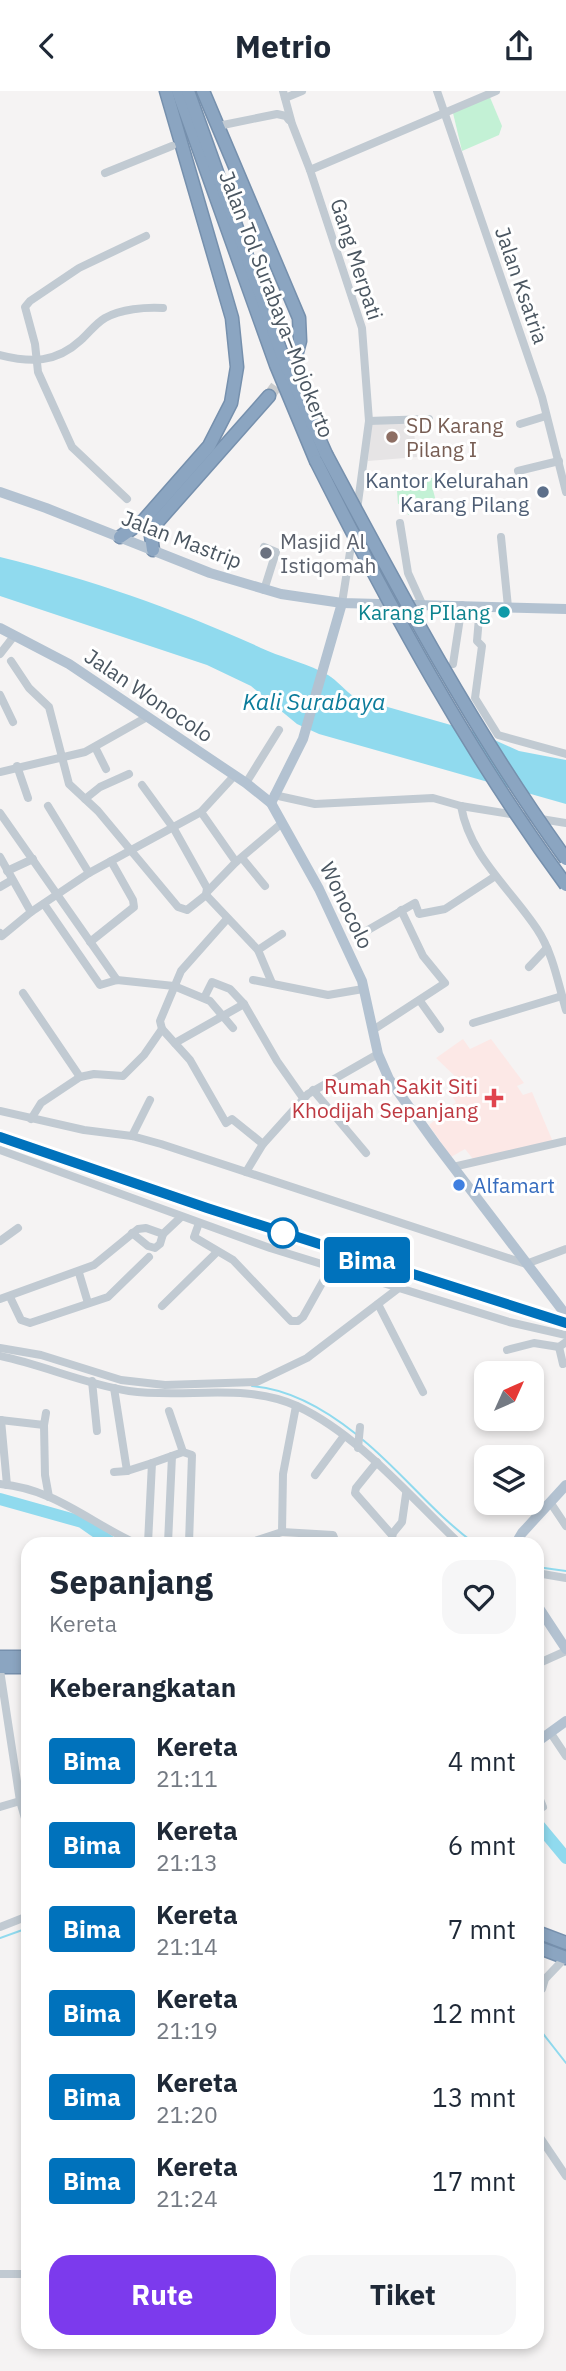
<!DOCTYPE html>
<html lang="id">
<meta charset="utf-8">
<style>
:root{--surface:#fff;--page:#f6f6f7;--text:#1f2937;--muted:#747a83;--accent:#7c3aed}
body{margin:0;font-family:"IBM Plex Sans",sans-serif;background:var(--page);color:var(--text);height:100vh;display:flex;flex-direction:column;font-size:26px;white-space:nowrap}
*{box-sizing:border-box;margin:0}
p{font-size:23px;color:var(--muted)}
.icon{flex:none;width:38px;height:38px;fill:none;stroke:currentColor;stroke-width:2;stroke-linecap:round;stroke-linejoin:round}
.map{position:relative;flex:1;overflow:hidden}
.details{position:absolute;left:21px;top:1446px;width:523px;height:812px;display:flex;flex-direction:column;background:var(--surface);border-radius:21px;box-shadow:0 4px 10px #0003}
.details>*{flex:none}
.badge{padding:0 14px;border-radius:5px;font-size:24px;line-height:46px}
.needle{width:46px;rotate:45deg}
.tools{position:absolute;left:474px;top:1270px;display:grid;gap:14px}
.tools a{display:grid;place-items:center;width:70px;height:70px;border-radius:14px;background:var(--surface);box-shadow:0 4px 10px #0003;font-size:35px}
.map>.badge{position:absolute;translate:-50% -50%;box-shadow:0 0 0 4px #fff}
h2{padding:0 28px;font-size:26px;line-height:63px}
.round{display:grid;place-items:center;flex:none;width:74px;height:74px;border-radius:21px;background:var(--page)}
.head{display:flex;align-items:center;justify-content:space-between;height:119px;padding:0 28px}
h1{font-size:33px;font-weight:700;line-height:52px}
.primary-button{display:flex;gap:14px;margin-top:auto;padding:14px 28px}
.primary-button a{flex:1;height:80px;border-radius:21px;background:var(--accent);color:#fff;font-size:28px;font-weight:700;line-height:80px;text-align:center}
.primary-button a+a{background:var(--page);color:var(--text)}
ul{padding:0;list-style:none}
li{display:flex;align-items:center;gap:21px;height:84px;padding:0 28px}
li div{flex:1}
li b{display:block;font-size:26px}
li em{font-style:normal}
li .badge{min-width:77px;font-weight:700;text-align:center}
header{display:flex;justify-content:space-between;align-items:center;height:91px;padding:0 28px;background:var(--surface);font-size:32px;font-weight:700}
.map>svg:first-child{display:block}
.education{fill:#e6e4e5}
.medical{fill:#fce8e6}
.green{fill:#c3f1d5}
.water{fill:#90daee}
.lines{fill:none;stroke-linecap:round;stroke-linejoin:round}
.stream{stroke:#90daee;stroke-width:2}
.river{stroke:#90daee;stroke-width:12}
.highway-tunnel{stroke:#caccce;stroke-width:12;stroke-dasharray:12 6;stroke-linecap:butt}
.highway-casing{stroke:#7690ad;stroke-width:15}
.minor{stroke:#c1cad2;stroke-width:8}
.major{stroke:#b3c2d1;stroke-width:10}
.highway{stroke:#8ba5c1;stroke-width:12}
.rail{stroke:#b5b8bd;stroke-width:2}
.highway-bridge-casing{stroke:#7690ad;stroke-width:15;stroke-linecap:butt}
.highway-bridge{stroke:#8ba5c1;stroke-width:12}
.line-casing{stroke:#fff;stroke-width:16}
.line{stroke:#0072bc;stroke-width:10}
.education-dot{fill:#8d6e63;stroke:#fff;stroke-width:2.5}
.service-dot{fill:#5c6f8a;stroke:#fff;stroke-width:2.5}
.worship-dot{fill:#6b7280;stroke:#fff;stroke-width:2.5}
.culture-dot{fill:#0f9aa8;stroke:#fff;stroke-width:2.5}
.health-dot{fill:#e0444e;stroke:#fff;stroke-width:2.5}
.shop-dot{fill:#3f7fe0;stroke:#fff;stroke-width:2.5}
.stop-dot{fill:#fff;stroke:#0072bc;stroke-width:3.5}
.labels{text-anchor:middle;dominant-baseline:central;stroke-width:6;stroke-linejoin:round;paint-order:stroke}
.street-label{font-size:21px;fill:#4a5661;stroke:#fff}
.education-label{font-size:21px;fill:#785e54;stroke:#fff;text-anchor:start}
.service-label{font-size:21px;fill:#4e5e75;stroke:#fff;text-anchor:end}
.worship-label{font-size:21px;fill:#5b616d;stroke:#fff;text-anchor:start}
.culture-label{font-size:21px;fill:#0d838f;stroke:#fff;text-anchor:end}
.health-label{font-size:21px;fill:#be3a42;stroke:#fff;text-anchor:end}
.shop-label{font-size:21px;fill:#366cbe;stroke:#fff;text-anchor:start}
.water-label{font-size:23px;font-style:italic;fill:#0c7c9b;stroke:#fff}
</style>
<header><svg class="icon" aria-label="back" viewBox="0 0 24 24"><path d="M15 5l-7 7 7 7"/></svg>Metrio<svg class="icon" aria-label="share" viewBox="0 0 24 24"><path d="M12 15V3M7 8l5-5 5 5M5 13v7h14v-7"/></svg></header>
<div class="map">
<svg width="566" height="2280" viewBox="0 0 566 2280">
<rect width="100%" height="100%" fill="#f5f3f3"/>
<polygon class="education" points="412,325 417,366 368,370 371,326"/>
<polygon class="medical" points="463,948 470,958 491,948 524,992 517,995 523,1004 532,1001 553,1051 473,1068 465,1058 451,1066 429,1034 456,1011 448,999 460,990 436,967"/>
<g class="green">
<polygon points="489,4 502,35 499,44 462,60 453,22"/>
<polygon points="453,384 458,384 460,390 433,399 438,418 408,424 407,419 413,417 412,411 398,413 397,400 411,398 412,394 434,386 435,390"/>
</g>
<path class="water" d="M0 466C96 490 178 519 268 560 287 568 309 573 328 584 337 589 345 600 356 607L479 642 519 660 566 669V713L319 643 297 633 251 595 207 574 0 505Z"/>
<g class="lines">
<g class="stream">
<path d="M252 1295C291 1298 326 1319 356 1343"/>
<path d="M363 1349C402 1381 433 1422 474 1452"/>
<polyline points="537,1476 566,1480"/>
<polyline points="0,1847 28,1837"/>
<polyline points="537,1935 566,1972"/>
</g>
<g class="river">
<polyline points="0,1408 82,1431 112,1452"/>
<polyline points="537,1732 566,1767"/>
</g>
<polyline class="highway-tunnel" points="269,305 291,275 297,261"/>
<g class="highway-casing">
<g id="highway">
<polyline points="178,0 276,274 316,370"/>
<polyline points="188,0 284,269 326,363"/>
<polyline points="203,0 299,227 300,250 297,261"/>
<polyline points="120,446 143,430 209,355 231,312 237,276 232,227 166,0"/>
<polyline points="153,459 151,445 154,435 269,305"/>
<polyline points="0,1566 28,1566"/>
<polyline points="0,1576 28,1576"/>
<polyline points="537,1841 566,1852"/>
<polyline points="537,1856 566,1867"/>
</g>
</g>
<g class="minor">
<polyline points="283,0 292,33 310,79 362,237 369,330 357,419"/>
<polyline points="437,0 542,306 566,401"/>
<polyline points="285,7 302,0"/>
<polyline points="223,34 277,23 286,25 289,29"/>
<polyline points="310,79 496,0"/>
<polyline points="105,82 172,55"/>
<path d="M0 264C31 272 56 272 81 249 89 242 95 233 105 227 121 218 145 216 163 217"/>
<polyline points="369,330 429,328"/>
<polyline points="520,333 546,325"/>
<polyline points="518,380 559,370"/>
<polyline points="127,408 72,356 38,281 35,253 25,216 30,210 79,177 146,145"/>
<polyline points="400,432 408,482 423,515"/>
<polyline points="501,446 508,516"/>
<polyline points="264,499 276,461 264,456"/>
<polyline points="342,512 353,442"/>
<polyline points="480,515 477,550 482,555 475,607 498,644 566,663"/>
<polyline points="0,563 14,545"/>
<polyline points="11,570 29,597 49,616 69,693 98,720 178,816 187,819 206,804"/>
<polyline points="453,573 462,514"/>
<polyline points="0,604 13,631"/>
<polyline points="95,656 106,678"/>
<polyline points="17,675 28,707"/>
<polyline points="0,681 85,661 147,626"/>
<polyline points="246,692 279,639"/>
<polyline points="142,694 174,738 207,797 206,804 258,859 272,892"/>
<polyline points="274,704 315,713 433,707 461,715 566,732"/>
<polyline points="85,708 100,696 129,683"/>
<polyline points="48,715 89,782"/>
<path d="M461 715C470 766 510 797 537 838 553 862 558 892 566 919"/>
<polyline points="201,721 236,771"/>
<polyline points="0,722 117,889"/>
<polyline points="0,766 31,821"/>
<polyline points="242,767 265,795"/>
<polyline points="7,780 33,768"/>
<polyline points="0,796 12,789"/>
<polyline points="207,801 236,771 282,732"/>
<polyline points="44,813 100,894 117,889 174,895 210,910 233,937"/>
<polyline points="368,839 415,812 419,823 445,818 494,786"/>
<polyline points="0,842 2,845 31,821 89,782 201,721 234,685"/>
<polyline points="90,851 134,816 133,809 111,770"/>
<polyline points="258,859 282,843"/>
<polyline points="529,876 547,857"/>
<polyline points="253,889 328,904 363,898"/>
<polyline points="23,902 80,986 94,983 123,985 144,964 162,938 160,930 181,880 227,828"/>
<polyline points="204,907 212,891 230,898 244,913 277,970 303,1007"/>
<polyline points="420,910 440,938"/>
<polyline points="473,932 562,905"/>
<polyline points="162,938 190,969 226,1032 232,1028 263,1053"/>
<polyline points="373,939 445,892 423,865 401,819"/>
<polyline points="175,952 244,913"/>
<polyline points="313,999 366,1062"/>
<polyline points="0,1020 84,1039 132,1045 161,1053 526,1173 566,1158"/>
<polyline points="31,1028 41,1012 80,986"/>
<polyline points="132,1045 150,1009"/>
<polyline points="0,1059 270,1157 509,1231 566,1244"/>
<polyline points="453,1076 566,1050"/>
<polyline points="246,1081 263,1053 308,1003 378,963"/>
<polyline points="199,1132 194,1146 233,1169 291,1230 298,1230 303,1226 331,1176"/>
<polyline points="132,1142 148,1155 155,1157 160,1153 163,1143"/>
<polyline points="0,1150 18,1137"/>
<polyline points="79,1182 88,1212"/>
<polyline points="10,1206 21,1229 30,1232 108,1206 149,1166"/>
<polyline points="0,1208 94,1174 138,1138 146,1137 163,1143 181,1126"/>
<polyline points="378,1213 423,1301"/>
<polyline points="162,1215 217,1161"/>
<polyline points="0,1257 41,1264 121,1289 165,1294 257,1291 307,1267 400,1196"/>
<polyline points="507,1259 534,1252 559,1256"/>
<path d="M0 1265C43 1274 85 1293 129 1300 185 1308 244 1291 297 1315 359 1344 410 1406 459 1452"/>
<polyline points="563,1273 559,1256 566,1251"/>
<polyline points="92,1290 97,1340"/>
<polyline points="114,1297 127,1380 152,1372 148,1452"/>
<polyline points="296,1315 283,1383 282,1441 333,1444 336,1452"/>
<polyline points="169,1320 183,1361"/>
<polyline points="0,1329 44,1334 46,1322"/>
<polyline points="1,1329 7,1394"/>
<polyline points="44,1334 45,1384 49,1406"/>
<polyline points="358,1357 360,1336"/>
<polyline points="377,1371 356,1397 355,1402 392,1444"/>
<polyline points="152,1372 183,1361 192,1364 189,1452"/>
<polyline points="114,1381 127,1380"/>
<polyline points="315,1384 344,1345"/>
<path d="M0 1393C55 1398 89 1431 135 1452"/>
<polyline points="550,1411 566,1435"/>
<polyline points="168,1452 172,1365"/>
<polyline points="249,1452 282,1441"/>
<polyline points="391,1452 393,1442 402,1431 406,1403"/>
<polyline points="537,1482 566,1487"/>
<polyline points="537,1573 566,1560"/>
<polyline points="0,1579 20,1710 28,1738"/>
<polyline points="550,1641 566,1665"/>
<polyline points="537,1701 543,1716"/>
<polyline points="0,1716 20,1710"/>
<polyline points="0,1836 28,1825"/>
<polyline points="542,1898 545,1888 565,1867"/>
<polyline points="537,2042 566,2085"/>
<polyline points="0,2183 28,2183"/>
</g>
<g class="major">
<polyline points="0,401 46,417 210,482 281,503 342,512 566,518"/>
<polyline points="0,537 69,573 246,692 271,712 319,798 362,890 378,963 389,988 435,1052 566,1224"/>
<polyline points="271,712 303,648 342,512"/>
<polyline points="516,1452 522,1442 566,1394"/>
<polyline points="537,1514 566,1558"/>
<polyline points="537,1651 566,1630"/>
</g>
<use href="#highway" class="highway"/>
<polyline class="rail" points="0,1041 144,1091 566,1227"/>
<g class="highway-bridge-casing">
<g id="highway-bridge">
<path d="M326 363C400 502 474 641 566 768"/>
<path d="M316 370C390 517 468 661 566 794"/>
</g>
</g>
<use href="#highway-bridge" class="highway-bridge"/>
</g>
<g class="lines">
<g class="line-casing">
<polyline id="line" points="0,1046 207,1117 566,1232"/>
</g>
<use href="#line" class="line"/>
</g>
<circle class="education-dot" cx="392" cy="346" r="7"/>
<circle class="service-dot" cx="543" cy="401" r="7"/>
<circle class="worship-dot" cx="266" cy="462" r="7"/>
<circle class="culture-dot" cx="504" cy="521" r="7"/>
<path class="health-dot" d="M490.5 996.5h7v7h7v7h-7v7h-7v-7h-7v-7h7z"/>
<circle class="shop-dot" cx="459" cy="1094" r="7"/>
<circle class="stop-dot" cx="283" cy="1142" r="14"/>
<g class="labels">
<g class="street-label">
<text transform="translate(357 168) rotate(72)">Gang Merpati</text>
<text transform="translate(522 194) rotate(71)">Jalan Ksatria</text>
<text transform="translate(277 213) rotate(69)">Jalan Tol Surabaya–Mojokerto</text>
<text transform="translate(182 448) rotate(21)">Jalan Mastrip</text>
<text transform="translate(149 604) rotate(34)">Jalan Wonocolo</text>
<text transform="translate(347 814) rotate(64)">Wonocolo</text>
</g>
<g class="education-label">
<text x="406" y="334">SD Karang<tspan x="406" dy="24">Pilang I</tspan></text>
</g>
<g class="service-label">
<text x="529" y="389">Kantor Kelurahan<tspan x="529" dy="24">Karang Pilang</tspan></text>
</g>
<g class="worship-label">
<text x="280" y="450">Masjid Al<tspan x="280" dy="24">Istiqomah</tspan></text>
</g>
<g class="culture-label">
<text x="490" y="521">Karang PIlang</text>
</g>
<g class="health-label">
<text x="478" y="995">Rumah Sakit Siti<tspan x="478" dy="24">Khodijah Sepanjang</tspan></text>
</g>
<g class="shop-label">
<text x="473" y="1094">Alfamart</text>
</g>
<g class="water-label">
<text x="314" y="610">Kali Surabaya</text>
</g>
</g>
</svg>
<div class="tools">
<a><svg class="needle" viewBox="-14 -14 28 28"><path d="M0-13l5 13h-10z" fill="#e53935"/><path d="M0 13l5-13h-10z" fill="#747a83"/></svg></a>
<a><svg class="icon" aria-label="layers" viewBox="0 0 24 24"><path d="M12 4l9 5-9 5-9-5zM3 14l9 5 9-5"/></svg></a>
</div>
<b class="badge" style="left:367px;top:1169px;background:#0072bc;color:#fff">Bima</b>
<section class="details">
<div class="head"><div><h1>Sepanjang</h1><p>Kereta</p></div><a class="round"><svg class="icon" aria-label="heart" viewBox="0 0 24 24"><path d="M12 20l-8-8c-3-5 5-10 8-4 3-6 11-1 8 4z"/></svg></a></div>
<h2>Keberangkatan</h2>
<ul>
<li><span class="badge" style="background:#0072bc;color:#fff">Bima</span><div><b>Kereta</b><p>21:11</p></div><em>4 mnt</em></li>
<li><span class="badge" style="background:#0072bc;color:#fff">Bima</span><div><b>Kereta</b><p>21:13</p></div><em>6 mnt</em></li>
<li><span class="badge" style="background:#0072bc;color:#fff">Bima</span><div><b>Kereta</b><p>21:14</p></div><em>7 mnt</em></li>
<li><span class="badge" style="background:#0072bc;color:#fff">Bima</span><div><b>Kereta</b><p>21:19</p></div><em>12 mnt</em></li>
<li><span class="badge" style="background:#0072bc;color:#fff">Bima</span><div><b>Kereta</b><p>21:20</p></div><em>13 mnt</em></li>
<li><span class="badge" style="background:#0072bc;color:#fff">Bima</span><div><b>Kereta</b><p>21:24</p></div><em>17 mnt</em></li>
</ul>
<div class="primary-button"><a>Rute</a><a>Tiket</a></div>
</section>
</div>
